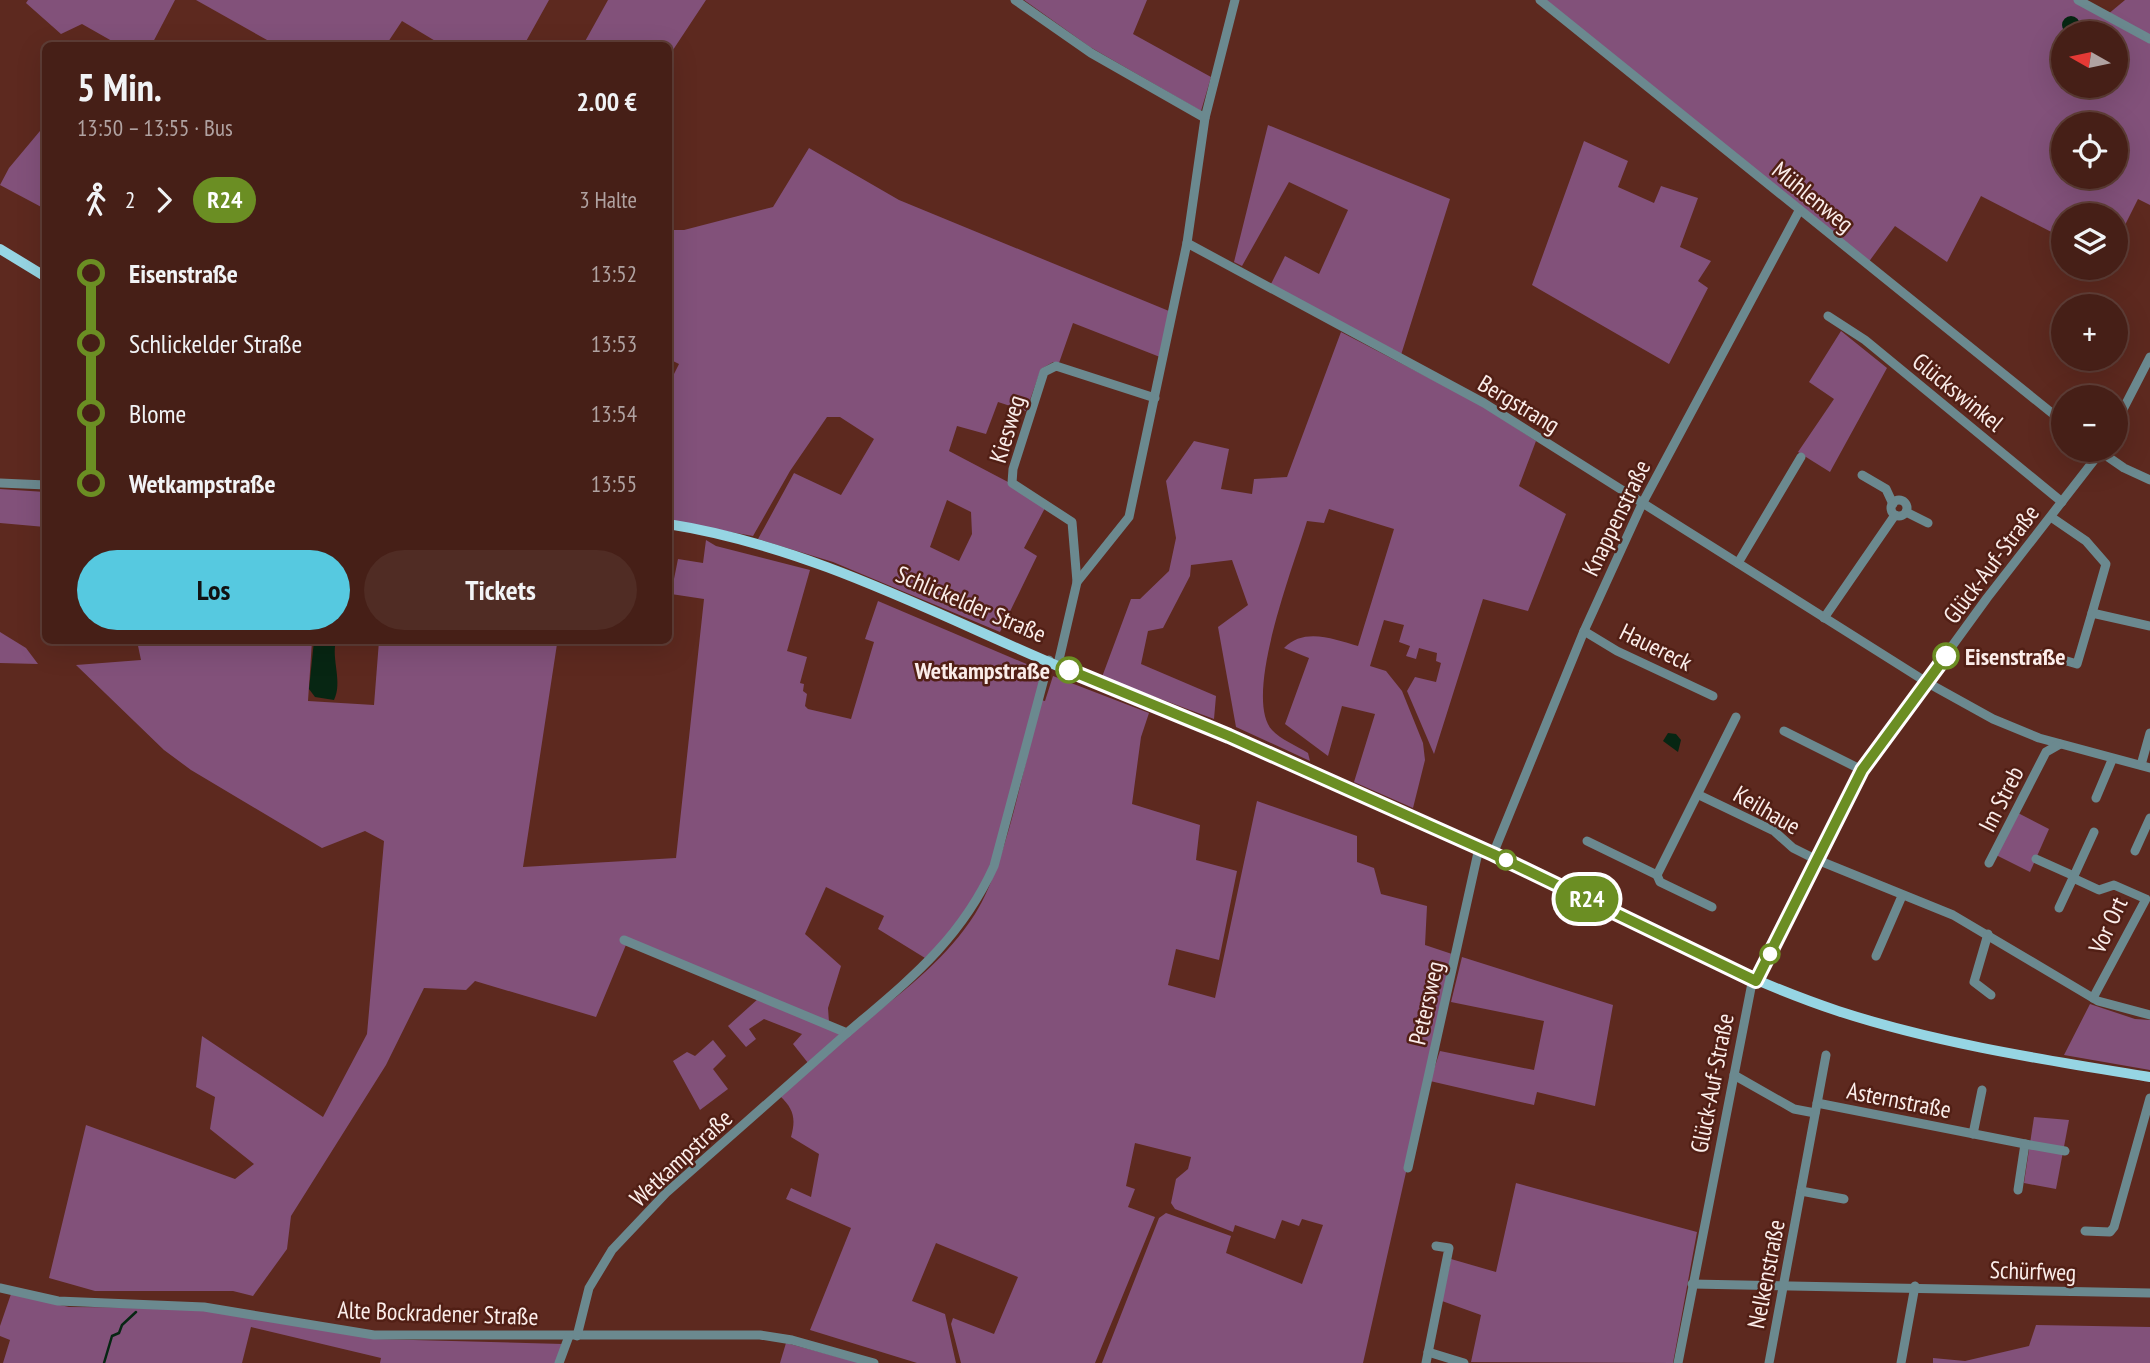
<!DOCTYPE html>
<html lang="de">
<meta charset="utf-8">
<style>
:root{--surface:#461f17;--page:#502c24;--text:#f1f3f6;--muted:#b0a2a1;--line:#5e3d36;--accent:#56c9e0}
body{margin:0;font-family:"PT Sans Narrow",sans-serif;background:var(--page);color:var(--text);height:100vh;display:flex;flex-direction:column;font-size:26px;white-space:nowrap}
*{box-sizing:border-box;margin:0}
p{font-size:23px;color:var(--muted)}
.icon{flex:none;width:38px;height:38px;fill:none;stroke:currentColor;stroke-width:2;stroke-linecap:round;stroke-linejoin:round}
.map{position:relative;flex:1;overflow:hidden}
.drawer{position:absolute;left:42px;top:42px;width:630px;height:602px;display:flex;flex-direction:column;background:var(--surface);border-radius:10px;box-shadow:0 7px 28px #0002,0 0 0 2px var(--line)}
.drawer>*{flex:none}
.badge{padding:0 14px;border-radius:23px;font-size:24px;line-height:46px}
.needle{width:46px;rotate:279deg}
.tools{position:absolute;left:2051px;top:21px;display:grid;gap:14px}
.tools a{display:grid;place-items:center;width:77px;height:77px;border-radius:50%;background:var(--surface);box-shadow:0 7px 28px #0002,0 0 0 2px var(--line);font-size:35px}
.map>.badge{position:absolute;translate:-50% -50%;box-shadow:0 0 0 4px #fff}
.legs{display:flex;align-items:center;gap:10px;height:77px;padding:0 35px;font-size:23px}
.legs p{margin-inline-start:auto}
.overview{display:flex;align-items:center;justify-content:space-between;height:119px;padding:0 35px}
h1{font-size:38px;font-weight:700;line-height:52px}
.button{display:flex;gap:14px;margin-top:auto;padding:14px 35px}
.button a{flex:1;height:80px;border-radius:42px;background:var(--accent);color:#111;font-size:28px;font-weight:700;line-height:80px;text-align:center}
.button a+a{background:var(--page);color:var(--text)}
ul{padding:0 35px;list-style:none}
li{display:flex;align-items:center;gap:24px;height:70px;font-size:26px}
li i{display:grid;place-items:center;width:10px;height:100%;margin:0 9px;background:currentColor}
li i::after{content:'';width:18px;height:18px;margin:-9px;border:5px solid;border-radius:50%;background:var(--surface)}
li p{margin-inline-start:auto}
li:first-child i{background:linear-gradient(#0000 50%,currentColor 0)}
li:last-child i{background:linear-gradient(currentColor 50%,#0000 0)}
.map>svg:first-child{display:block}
.green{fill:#82517a;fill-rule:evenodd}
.water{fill:#072613}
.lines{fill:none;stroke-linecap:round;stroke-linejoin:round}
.stream{stroke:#072613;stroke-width:2.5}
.minor{stroke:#6b898f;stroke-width:9}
.major{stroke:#96d5e3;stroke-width:10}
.line-1-casing{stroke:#fff;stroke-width:16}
.line-1{stroke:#6b8e23;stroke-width:10}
.stop-1-dot{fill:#fff;stroke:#6b8e23;stroke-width:3.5}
.labels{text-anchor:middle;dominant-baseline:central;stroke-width:5;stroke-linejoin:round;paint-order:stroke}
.street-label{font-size:24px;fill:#fbedea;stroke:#511f15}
.stop-label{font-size:24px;font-weight:bold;fill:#fbedea;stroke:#511f15;text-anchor:start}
</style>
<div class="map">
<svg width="2150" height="1363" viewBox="0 0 2150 1363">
<rect width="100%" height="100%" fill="#5d291f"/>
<g class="green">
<polygon points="28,0 175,0 151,46 119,45 82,24 61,34 26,3"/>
<polygon points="196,0 549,0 524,45 442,45 402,21 386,45 276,45"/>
<polygon points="608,0 706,0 669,56 668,46 583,45"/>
<polygon points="1024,0 1147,0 1133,34 1211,77 1201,111 1090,47"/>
<path d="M1545 0H2075L2150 40V205L2138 199 2116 243V215H2063V238L1981 196 1947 262 1895 226 1868 263ZM2063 33H2116V86H2063ZM2063 124H2116V177H2063Z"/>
<polygon points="2125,0 2150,0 2150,35 2107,15"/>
<polygon points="45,125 45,124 45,209 0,185 9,168"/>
<polygon points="1268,125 1450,199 1401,355 1271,284 1285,256 1319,274 1348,210 1289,182 1242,266 1234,262"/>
<polygon points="1584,141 1628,161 1618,187 1654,203 1661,186 1698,198 1680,247 1711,261 1698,281 1708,288 1669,364 1532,285"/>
<path d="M809 148 899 200 1169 311 1160 357 1073 323 1059 363 1053 362 1041 369 1026 411 998 402 986 434 957 426 949 451 1008 482 1045 508 1024 548 1037 556 1000 632 833 562 758 539 794 473 841 495 874 439 840 417H827L790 471 753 536 669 521V384L679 364 669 359 668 230H684L773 207ZM947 500 971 512 972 534 959 561 930 547Z"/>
<polygon points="1841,331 1887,368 1830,472 1798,452 1834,399 1809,382"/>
<path d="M1341 332 1483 406 1536 441 1519 486 1566 514 1528 611 1483 599 1434 754 1407 691 1415 677 1436 682 1441 663 1436 661 1437 653 1419 648 1416 659 1406 656 1410 646 1399 642 1404 625 1384 620 1370 666 1386 671 1402 691 1423 743 1425 760 1413 808 1354 782 1375 714 1342 706 1328 756 1285 724 1309 658 1284 648C1304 627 1334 639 1358 646L1394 529 1329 509 1324 523 1307 521C1295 563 1242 696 1272 730 1280 739 1297 746 1308 753L1310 761 1236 727 1218 627 1248 605 1232 560 1191 565 1190 576 1163 628 1148 631 1141 664 1216 696 1214 719 1102 677 1131 599H1140L1169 571 1176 538 1166 481 1194 441 1229 449 1221 489 1252 494 1254 479 1287 477Z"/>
<polygon points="0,489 45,492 45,527 0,523"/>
<polygon points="706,540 716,546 810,570 787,651 807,657 800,683 804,684 803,691 807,694 805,706 808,709 851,719 874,642 865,639 878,601 1043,671 992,864 958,926 925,958 878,929 884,916 826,887 805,934 841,966 828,1008 829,1022 628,940 596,1017 475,981 466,990 424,988 386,1065 291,1216 287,1249 253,1296 233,1291 95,1291 49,1278 86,1125 235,1179 254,1164 210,1129 215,1097 196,1087 202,1036 323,1117 367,1034 384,841 365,831 322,848 191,770 164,750 76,665 141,660 137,641 312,641 308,701 374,705 379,641 528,640 557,644 523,867 676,858 704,599 671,594 678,559 703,563"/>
<polygon points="0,632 26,648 38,664 0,663"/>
<path d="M1053 676 1149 713 1141 737 1132 804 1200 825 1196 860 1237 871 1219 960 1176 949 1168 985 1215 998 1257 801 1357 836V862L1374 868 1381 894 1427 906 1425 945 1455 955 1363 1363H1102L1159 1218 1166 1213 1231 1236 1226 1253 1302 1284 1323 1225 1302 1219 1299 1226 1282 1220 1275 1239 1235 1225 1233 1232 1175 1209 1171 1203 1176 1179 1188 1169 1191 1157 1135 1143 1126 1186 1135 1189 1128 1207 1155 1217 1095 1363H961L951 1324 953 1318 994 1334 1018 1277 936 1243 912 1301 945 1314 956 1363H917L810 1330 851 1228 786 1199 791 1188 811 1197 819 1154 791 1137C796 1119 794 1109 780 1096L812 1068 793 1044 802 1034 764 1019 749 1029 756 1039 746 1047 728 1026 759 998 837 1031 843 1039C889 1002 942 966 975 914 1008 861 1024 762 1041 700L1045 701Z"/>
<polygon points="2018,813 2049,829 2030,872 1996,855"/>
<polygon points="1462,957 1613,1005 1595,1106 1537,1092 1534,1105 1430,1081 1440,1051 1534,1070 1544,1021 1451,1002"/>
<polygon points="2090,1004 2135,1019 2150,1020 2150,1070 2064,1055"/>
<polygon points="713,1040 726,1056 713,1069 728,1089 700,1110 673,1061 687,1052 695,1056"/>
<polygon points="2034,1117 2069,1120 2056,1189 2024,1183"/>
<polygon points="1516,1183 1697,1232 1673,1363 1471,1362 1481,1315 1442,1301 1451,1259 1496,1272"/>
<polygon points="11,1294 69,1307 203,1308 375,1339 563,1344 555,1363 380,1363 381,1358 251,1327 242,1363 3,1363 10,1340 0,1336 0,1326"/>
<polygon points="2036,1325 2150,1327 2150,1363 1933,1363 1933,1358 1965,1361 2029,1346"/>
<polygon points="786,1343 861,1363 780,1363"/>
</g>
<g class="water">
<circle cx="2071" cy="25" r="9"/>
<path d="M314 641H336C331 659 343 682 334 700L315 697 309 689Z"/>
<polygon points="1668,733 1676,734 1681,740 1678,752 1663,741"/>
</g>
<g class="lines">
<polyline class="stream" points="104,1363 112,1336 119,1333 122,1325 136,1312"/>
<g class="minor">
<polyline points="1015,0 1091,53 1205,118 1187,243 1129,517 1077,582 1058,664"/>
<polyline points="1540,0 2063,422"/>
<polyline points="2078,0 2150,39"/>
<polyline points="1205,118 1235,0"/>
<polyline points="1187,243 1484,403 1928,683 1993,719 2039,738 2150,768"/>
<polyline points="1828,316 1865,340 2062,502"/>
<polyline points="2116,423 2150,357"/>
<polyline points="2098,450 2124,468 2150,480"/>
<polyline points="1862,475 1886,489 1893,504"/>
<polyline points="0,483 46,485"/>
<circle cx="1899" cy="508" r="8"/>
<polyline points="1906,512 1928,523"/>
<polyline points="2051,517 2086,541 2106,564 2092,613"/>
<polyline points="1738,563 1801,457"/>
<polyline points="1077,582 1072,522 1012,483 1013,469 1044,372 1056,366 1155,398"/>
<polyline points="1824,618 1895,515"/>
<polyline points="1584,631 1617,651 1713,696"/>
<polyline points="2043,654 2077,664 2092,613 2150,626"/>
<polyline points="1784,731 1862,770"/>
<polyline points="2141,765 2150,733"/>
<polyline points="1699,795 1774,831 1793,848 1815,859 1953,915 2098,1001 2150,1015"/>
<polyline points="2096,798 2112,760"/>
<polyline points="1587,841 1657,875"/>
<polyline points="2135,851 2150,818"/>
<polyline points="1493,854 1584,631 1642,504 1799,211"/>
<polyline points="2036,859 2074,876"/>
<polyline points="1989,863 2046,752 2060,744"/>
<polyline points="1712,907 1660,882 1657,875 1736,717"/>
<polyline points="2059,908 2073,878"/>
<polyline points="1988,934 1974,982 1991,995"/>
<path d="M624 940 847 1033C909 980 960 941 994 866L1049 660"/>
<polyline points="1876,956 1902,896"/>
<polyline points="2093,998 2146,899 2114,885 2099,890 2073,878 2094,832"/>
<polyline points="1734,1075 1794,1109 1815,1113"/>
<polyline points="1817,1103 2025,1144 2018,1190"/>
<polyline points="1973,1134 1982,1090"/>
<polyline points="2025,1144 2065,1151"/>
<polyline points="1408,1168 1479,848"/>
<polyline points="1801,1191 1844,1199"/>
<polyline points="2085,1231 2110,1232 2114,1227 2150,1098"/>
<polyline points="1692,1284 2150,1293"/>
<polyline points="0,1288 58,1301 204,1307 374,1335 760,1335 792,1340 874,1363"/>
<polyline points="577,1336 589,1288 612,1250 666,1193 847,1033"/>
<polyline points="1428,1352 1464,1363"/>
<polyline points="559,1363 569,1336"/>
<polyline points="1426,1363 1449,1248 1436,1246"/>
<polyline points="1678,1363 1751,988 1862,770 1987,598 2102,450"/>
<polyline points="1769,1363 1826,1055"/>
<polyline points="1901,1363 1915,1286"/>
</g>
<g class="major">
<polyline points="0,249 46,277"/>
<path d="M668 524C815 547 944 619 1079 675 1224 734 1369 795 1511 862 1620 913 1724 973 1838 1011 1939 1044 2046 1060 2150 1077"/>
</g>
</g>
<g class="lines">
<g class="line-1-casing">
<polyline id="line-1" points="1069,670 1229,736 1493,854 1756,981 1862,770 1946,656"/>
</g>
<use href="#line-1" class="line-1"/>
</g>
<g class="stop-1-dot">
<circle cx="1946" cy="656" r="12"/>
<circle cx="1069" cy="670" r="12"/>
<circle cx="1506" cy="860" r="9"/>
<circle cx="1770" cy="954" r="9"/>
</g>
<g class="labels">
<g class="street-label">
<text transform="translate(1813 197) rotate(39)">Mühlenweg</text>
<text transform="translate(1958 392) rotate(39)">Glückswinkel</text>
<text transform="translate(1519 404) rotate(31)">Bergstrang</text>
<text transform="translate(1007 429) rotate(-73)">Kiesweg</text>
<text transform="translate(1616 518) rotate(-64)">Knappenstraße</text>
<text transform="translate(1991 564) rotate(-53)">Glück-Auf-Straße</text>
<text transform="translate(971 604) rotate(23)">Schlickelder Straße</text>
<text transform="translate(1656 647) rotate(26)">Hauereck</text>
<text transform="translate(2001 799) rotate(-63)">Im Streb</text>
<text transform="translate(1767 810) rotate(30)">Keilhaue</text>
<text transform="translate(2108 925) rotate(-65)">Vor Ort</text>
<text transform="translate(1426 1003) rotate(-77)">Petersweg</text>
<text transform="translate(1712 1083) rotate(-79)">Glück-Auf-Straße</text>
<text transform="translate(1899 1100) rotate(11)">Asternstraße</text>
<text transform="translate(681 1158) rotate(-43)">Wetkampstraße</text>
<text transform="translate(2033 1271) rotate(2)">Schürfweg</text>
<text transform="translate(1766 1274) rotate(-79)">Nelkenstraße</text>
<text transform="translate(438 1313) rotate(2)">Alte Bockradener Straße</text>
</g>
<g class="stop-label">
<text x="1965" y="656">Eisenstraße</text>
<text x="1050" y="670" text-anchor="end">Wetkampstraße</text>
</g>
</g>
</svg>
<div class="tools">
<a><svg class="needle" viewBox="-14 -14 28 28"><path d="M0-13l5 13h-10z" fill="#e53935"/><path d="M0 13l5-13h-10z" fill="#b0a2a1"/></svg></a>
<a><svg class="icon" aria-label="locate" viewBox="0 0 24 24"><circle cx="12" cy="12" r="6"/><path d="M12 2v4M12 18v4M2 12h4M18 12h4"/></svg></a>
<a><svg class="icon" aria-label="layers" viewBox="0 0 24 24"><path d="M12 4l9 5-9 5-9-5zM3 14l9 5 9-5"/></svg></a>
<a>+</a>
<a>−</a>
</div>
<b class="badge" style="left:1587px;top:899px;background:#6b8e23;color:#fff">R24</b>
<section class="drawer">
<div class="overview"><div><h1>5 Min.</h1><p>13:50 – 13:55 · Bus</p></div><b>2.00 €</b></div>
<div class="legs"><svg class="icon" aria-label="walk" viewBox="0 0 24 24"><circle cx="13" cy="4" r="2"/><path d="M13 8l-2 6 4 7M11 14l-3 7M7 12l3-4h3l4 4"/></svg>2<svg class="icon" aria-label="forward" viewBox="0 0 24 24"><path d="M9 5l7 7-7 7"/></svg><b class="badge" style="background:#6b8e23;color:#fff">R24</b><p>3 Halte</p></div>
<ul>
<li><i style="color:#6b8e23"></i><b>Eisenstraße</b><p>13:52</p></li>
<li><i style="color:#6b8e23"></i><span>Schlickelder Straße</span><p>13:53</p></li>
<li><i style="color:#6b8e23"></i><span>Blome</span><p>13:54</p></li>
<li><i style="color:#6b8e23"></i><b>Wetkampstraße</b><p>13:55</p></li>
</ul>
<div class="button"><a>Los</a><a>Tickets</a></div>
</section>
</div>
